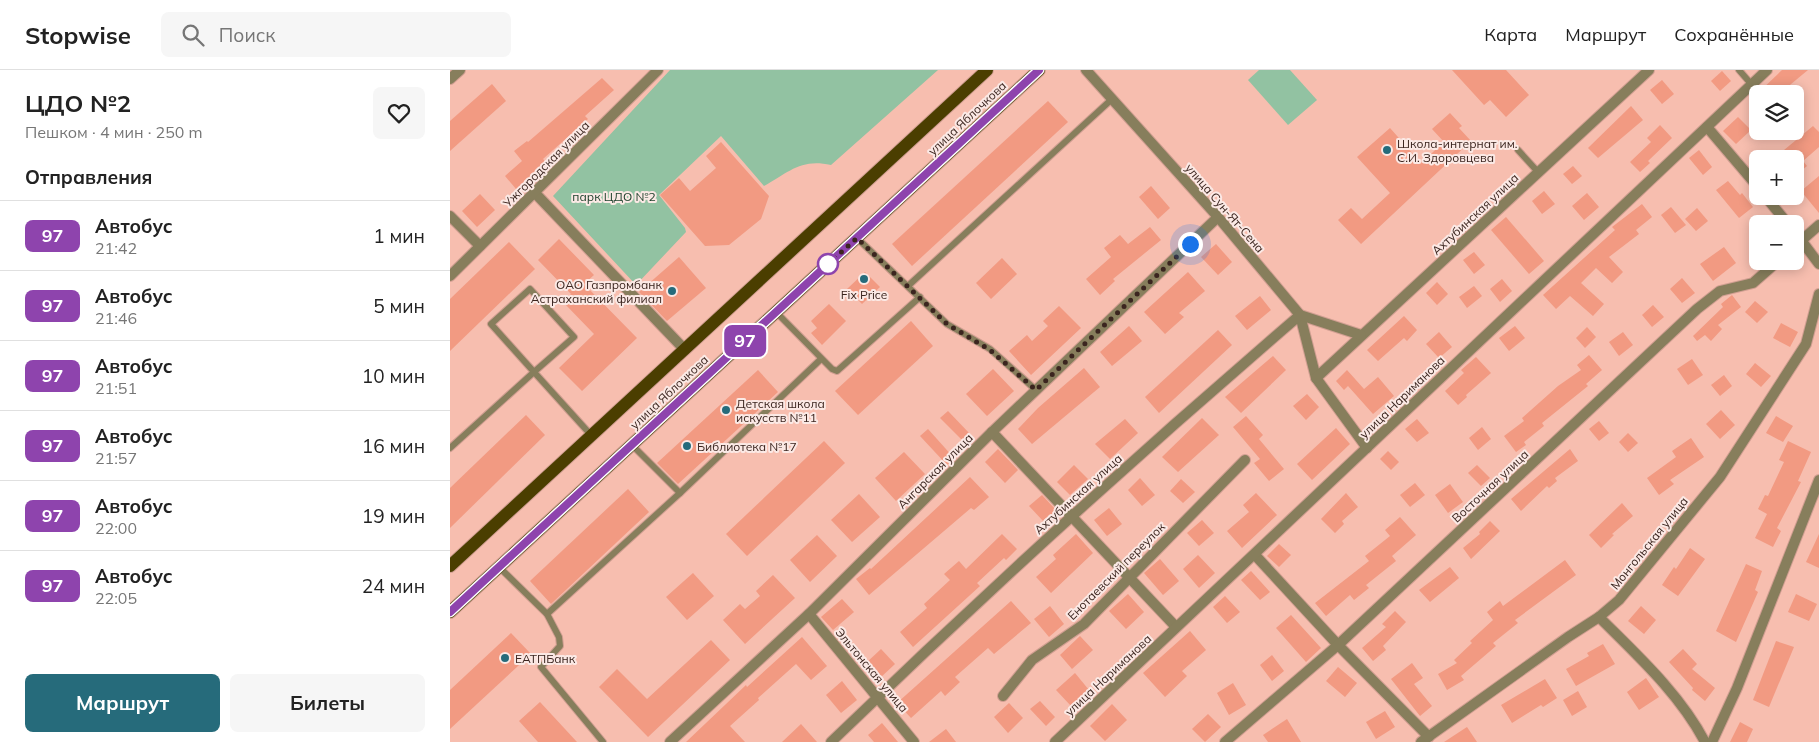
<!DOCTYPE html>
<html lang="ru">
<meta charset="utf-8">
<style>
:root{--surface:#fff;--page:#f6f6f6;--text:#222;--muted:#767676;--line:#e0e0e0;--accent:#266b7b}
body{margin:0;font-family:Mulish,sans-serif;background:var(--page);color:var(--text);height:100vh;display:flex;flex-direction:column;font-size:19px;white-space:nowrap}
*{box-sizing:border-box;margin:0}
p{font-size:16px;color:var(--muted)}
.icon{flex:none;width:28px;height:28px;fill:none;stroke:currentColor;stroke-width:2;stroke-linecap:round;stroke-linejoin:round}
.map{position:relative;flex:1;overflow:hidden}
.drawer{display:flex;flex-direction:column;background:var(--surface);width:450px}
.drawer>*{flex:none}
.badge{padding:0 10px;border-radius:8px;font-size:18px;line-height:32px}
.tools{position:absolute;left:1299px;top:15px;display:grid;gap:10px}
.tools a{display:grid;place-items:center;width:55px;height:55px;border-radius:8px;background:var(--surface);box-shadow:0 2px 12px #0003;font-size:25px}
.you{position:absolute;width:25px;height:25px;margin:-12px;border:4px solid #fff;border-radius:50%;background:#1a73e8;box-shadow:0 0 0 8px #1a73e833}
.map>.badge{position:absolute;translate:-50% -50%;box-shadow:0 0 0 2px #fff}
h2{padding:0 25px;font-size:19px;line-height:45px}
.round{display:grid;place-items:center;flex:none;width:52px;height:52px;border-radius:8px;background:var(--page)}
.overview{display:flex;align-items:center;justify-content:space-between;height:85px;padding:0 25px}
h1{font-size:24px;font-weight:700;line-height:38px}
.cta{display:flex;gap:10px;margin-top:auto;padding:10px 25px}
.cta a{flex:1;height:58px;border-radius:8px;background:var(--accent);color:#fff;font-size:20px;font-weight:700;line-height:58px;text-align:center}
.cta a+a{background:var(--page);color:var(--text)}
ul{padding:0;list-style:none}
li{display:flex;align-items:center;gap:15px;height:70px;padding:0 25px;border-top:1px solid var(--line)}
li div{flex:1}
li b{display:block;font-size:19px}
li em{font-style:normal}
li .badge{min-width:55px;font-weight:700;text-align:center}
header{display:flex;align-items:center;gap:30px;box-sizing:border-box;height:70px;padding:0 25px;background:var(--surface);border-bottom:1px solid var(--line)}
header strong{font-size:24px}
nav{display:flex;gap:28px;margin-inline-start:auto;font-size:18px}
.search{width:350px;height:45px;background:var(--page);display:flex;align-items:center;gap:12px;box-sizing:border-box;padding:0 18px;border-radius:8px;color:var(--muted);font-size:19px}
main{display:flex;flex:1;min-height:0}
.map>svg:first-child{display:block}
.green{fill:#92c2a2}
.building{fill:#f29a82}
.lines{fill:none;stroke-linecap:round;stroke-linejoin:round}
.lane-casing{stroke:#d19f92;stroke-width:8}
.street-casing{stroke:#d19f92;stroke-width:12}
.primary-casing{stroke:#d19f92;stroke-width:14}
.lane{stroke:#877e5c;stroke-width:6}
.street{stroke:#877e5c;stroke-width:10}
.primary{stroke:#4b3e00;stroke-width:12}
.line-casing{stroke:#fff;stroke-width:11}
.line{stroke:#8e44ad;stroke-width:8}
.walk{stroke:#3b251f;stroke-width:5;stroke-dasharray:0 9}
.poi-dot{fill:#266b7b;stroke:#fbe9e5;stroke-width:2}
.stop-dot{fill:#fff;stroke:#8e44ad;stroke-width:2.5}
.labels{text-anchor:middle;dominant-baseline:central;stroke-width:4;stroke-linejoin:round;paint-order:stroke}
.street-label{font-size:12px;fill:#3b251f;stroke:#fbe9e5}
.poi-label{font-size:12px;fill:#3b251f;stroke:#fbe9e5;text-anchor:start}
.park-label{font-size:12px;fill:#183c27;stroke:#fbe9e5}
</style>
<header>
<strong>Stopwise</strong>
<div class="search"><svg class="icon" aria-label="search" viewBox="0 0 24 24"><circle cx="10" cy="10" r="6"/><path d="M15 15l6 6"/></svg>Поиск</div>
<nav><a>Карта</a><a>Маршрут</a><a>Сохранённые</a></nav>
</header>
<main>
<section class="drawer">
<div class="overview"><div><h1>ЦДО №2</h1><p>Пешком · 4 мин · 250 m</p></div><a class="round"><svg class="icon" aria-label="heart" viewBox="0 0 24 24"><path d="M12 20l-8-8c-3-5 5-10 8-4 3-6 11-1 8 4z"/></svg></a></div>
<h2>Отправления</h2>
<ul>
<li><span class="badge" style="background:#8e44ad;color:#fff">97</span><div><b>Автобус</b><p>21:42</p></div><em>1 мин</em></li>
<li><span class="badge" style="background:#8e44ad;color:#fff">97</span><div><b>Автобус</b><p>21:46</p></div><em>5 мин</em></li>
<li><span class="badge" style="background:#8e44ad;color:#fff">97</span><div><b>Автобус</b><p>21:51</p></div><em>10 мин</em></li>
<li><span class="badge" style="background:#8e44ad;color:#fff">97</span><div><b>Автобус</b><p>21:57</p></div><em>16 мин</em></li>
<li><span class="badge" style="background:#8e44ad;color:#fff">97</span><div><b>Автобус</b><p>22:00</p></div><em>19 мин</em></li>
<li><span class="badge" style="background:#8e44ad;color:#fff">97</span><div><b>Автобус</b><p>22:05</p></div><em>24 мин</em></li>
</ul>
<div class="cta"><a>Маршрут</a><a>Билеты</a></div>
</section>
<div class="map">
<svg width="1369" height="672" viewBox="0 0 1369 672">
<rect width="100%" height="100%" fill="#f7beaf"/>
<g class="green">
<path d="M220 0H488L381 95C351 88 339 102 314 116L271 66 209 125 235 158 236 162 186 215 103 126Z"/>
<polygon points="809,0 840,0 867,30 838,55 798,10"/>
</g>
<g class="building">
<polygon points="1002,0 1056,0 1079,25 1056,47 1040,30 1034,35"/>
<polygon points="1332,0 1358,0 1329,24 1307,24"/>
<polygon points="1272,1 1281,11 1270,21 1261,11"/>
<polygon points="152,8 164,20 135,46 138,49 93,89 96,92 66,119 55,106 72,91 64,81 77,71 78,72"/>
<polygon points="1212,10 1224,24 1212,34 1200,20"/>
<polygon points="42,14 56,31 0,81 0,51"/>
<polygon points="598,31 618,52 462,196 442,174"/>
<polygon points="1181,36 1193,50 1148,88 1138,78"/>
<polygon points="1000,43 1012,56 1009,58 1021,71 911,174 888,150 901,138 912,149 940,123 907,87 940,58 971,93 994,72 982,59"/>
<polygon points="1288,47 1301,60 1286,74 1273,61"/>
<polygon points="1210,55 1222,68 1198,91 1200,93 1190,102 1180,92 1201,72 1197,68"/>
<polygon points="1363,56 1369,62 1369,77 1353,91 1357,96 1345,106 1345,89 1323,89"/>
<polygon points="271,72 319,126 311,149 279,175 255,176 210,125 229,108 240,121 266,98 256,86"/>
<polygon points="1249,80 1262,97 1253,105 1239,88"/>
<polygon points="1123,96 1132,106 1122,114 1113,104"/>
<polygon points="1369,106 1369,143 1351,121"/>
<polygon points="1278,111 1290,125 1292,123 1303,137 1289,148 1266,120"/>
<polygon points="701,116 720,138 708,149 689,127"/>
<polygon points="1094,121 1105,134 1092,144 1082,131"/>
<polygon points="1137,123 1149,137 1134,150 1122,136"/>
<polygon points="30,124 45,140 27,157 12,141"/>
<polygon points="1192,134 1202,147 1186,160 1189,164 1159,187 1173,202 1162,213 1146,198 1131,213 1154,234 1143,246 1120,226 1106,239 1093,225 1165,160 1162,157"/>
<polygon points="1221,137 1236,155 1225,163 1211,145"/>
<polygon points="1247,138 1258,151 1246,161 1235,149"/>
<polygon points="1056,147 1094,191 1079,204 1041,160"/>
<polygon points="700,157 711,170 663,209 665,211 650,225 636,209 661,187 654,178 670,165 678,174"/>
<polygon points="109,169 144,205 134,214 187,268 132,321 109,298 144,264 113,232 121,224 88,190"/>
<polygon points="59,172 85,199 0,281 0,229"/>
<polygon points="766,174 782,192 768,205 751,187"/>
<polygon points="1274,177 1286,193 1263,211 1250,194"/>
<polygon points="1024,182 1035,195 1024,204 1013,190"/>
<polygon points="229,187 256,218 217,251 189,222"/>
<polygon points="552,188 567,204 541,229 526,213"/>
<polygon points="415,202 430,217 412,234 397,219"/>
<polygon points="738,202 755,221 729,243 734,247 715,264 694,242"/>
<polygon points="1232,208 1245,223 1232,233 1220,219"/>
<polygon points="1052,209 1062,221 1050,232 1040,219"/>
<polygon points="987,212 998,224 987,235 976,223"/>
<polygon points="1024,216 1032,226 1017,238 1009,227"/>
<polygon points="1282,225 1291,237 1268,255 1272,259 1261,271 1255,265 1247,271 1243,266 1273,237 1271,234"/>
<polygon points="810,226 821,240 797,260 785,246"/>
<polygon points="1305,231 1318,242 1307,253 1295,242"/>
<polygon points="379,234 396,251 372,275 361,263 367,258 361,251"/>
<polygon points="1203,235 1214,247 1202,257 1192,245"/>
<polygon points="609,236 631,258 581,305 559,281 577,265 582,271 598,256 593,251"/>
<polygon points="954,246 967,260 957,271 954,268 928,291 917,280"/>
<polygon points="461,251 483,276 408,345 385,321"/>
<polygon points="1331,253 1348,262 1340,277 1323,268"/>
<polygon points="679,256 692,271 662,296 650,282"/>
<polygon points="1065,256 1075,268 1059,281 1049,268"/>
<polygon points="1137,257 1146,267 1135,278 1126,268"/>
<polygon points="768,260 782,275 709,343 695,327"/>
<polygon points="989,262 1002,277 989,288 976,274"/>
<polygon points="1173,262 1183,275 1169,286 1159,272"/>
<polygon points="1139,285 1152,300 1136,314 1138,316 1092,353 1094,356 1074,372 1076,375 1066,382 1054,366 1074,351 1072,348 1108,316 1131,300 1127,295"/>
<polygon points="823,286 836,300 791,343 775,327"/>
<polygon points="1026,287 1041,303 1016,325 1017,327 1008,335 995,321 1014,303 1011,300"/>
<polygon points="1242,289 1253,305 1238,315 1227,299"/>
<polygon points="1305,293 1321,306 1311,317 1296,304"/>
<polygon points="634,298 650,317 582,374 568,359 588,338"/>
<polygon points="543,299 564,321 537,346 516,324"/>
<polygon points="308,300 328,322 228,414 207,393"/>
<polygon points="897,300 914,319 928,307 944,326 923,344 898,316 894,320 886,311"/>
<polygon points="1274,305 1282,316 1270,326 1261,315"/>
<polygon points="857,324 869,337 856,350 843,336"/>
<polygon points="1271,340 1285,355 1270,369 1256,354"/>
<polygon points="498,341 522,366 515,373 490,348"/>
<polygon points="76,345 95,365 0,458 0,418"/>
<polygon points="796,346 813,365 809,369 834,399 819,411 804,393 810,389 783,357"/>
<polygon points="1326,346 1343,356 1333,372 1316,363"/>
<polygon points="752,348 769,365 728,402 712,387"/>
<polygon points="675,349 688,363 660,389 645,374"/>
<polygon points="967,349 979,363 967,372 955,359"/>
<polygon points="1149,351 1159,363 1149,371 1139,359"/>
<polygon points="1032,357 1041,369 1028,380 1019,368"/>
<polygon points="886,358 900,374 862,410 847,394"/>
<polygon points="478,359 504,388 497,395 470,366"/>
<polygon points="1178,363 1188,373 1178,382 1169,372"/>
<polygon points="1241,368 1254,387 1220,410 1224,414 1209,425 1197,408 1226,387 1222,381"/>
<polygon points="374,371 395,393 297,486 276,464"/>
<polygon points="1338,371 1361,382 1348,411 1351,412 1327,458 1331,461 1323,477 1305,468 1317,444 1308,439 1315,425 1318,426 1334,392 1329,390"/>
<polygon points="548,379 568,400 555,413 535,392"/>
<polygon points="1120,379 1128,391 1105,408 1107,411 1099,418 1097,416 1071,441 1061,429"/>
<polygon points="938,381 949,392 941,400 930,389"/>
<polygon points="454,382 475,404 446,431 425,408"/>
<polygon points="624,395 638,409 620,425 607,412"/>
<polygon points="1027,395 1040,408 1031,416 1018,403"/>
<polygon points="520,407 539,427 524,440 521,438 419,525 406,509 420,498 421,499"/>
<polygon points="690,408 705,425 692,436 678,420"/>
<polygon points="731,409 745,422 733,433 720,421"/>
<polygon points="965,413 975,425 960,437 950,425"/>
<polygon points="1000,414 1013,432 998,443 985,425"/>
<polygon points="178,419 199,442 101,534 80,511"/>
<polygon points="806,423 827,445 792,478 777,461 799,442 793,435"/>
<polygon points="896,423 908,437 892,451 894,454 885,463 871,449"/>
<polygon points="409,424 430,447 402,472 381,450"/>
<polygon points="592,425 606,440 594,452 579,436"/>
<polygon points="1172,433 1183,446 1162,464 1164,465 1151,478 1139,465"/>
<polygon points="659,438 672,454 657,466 644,450"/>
<polygon points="950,447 966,465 942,486 946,491 916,515 919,518 904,530 900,525 876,546 865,533 919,491 915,486 940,466 935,460"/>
<polygon points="752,450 764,463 749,476 737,463"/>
<polygon points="1040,451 1050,461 1021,489 1013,478 1030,464 1029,462"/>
<polygon points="552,464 567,479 556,490 554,488 527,513 530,516 463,577 450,562 477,538 474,534 500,510 494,504 509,491 516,499"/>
<polygon points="626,464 643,483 601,523 586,507 606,489 603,485"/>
<polygon points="1369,464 1369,498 1356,492"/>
<polygon points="367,465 387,486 360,512 340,490"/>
<polygon points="829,474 841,485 829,497 817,486"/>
<polygon points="1240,478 1255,489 1228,526 1212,515 1224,497 1226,499"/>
<polygon points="748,485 765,503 749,518 733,499"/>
<polygon points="710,489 729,511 713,525 694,503"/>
<polygon points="1115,490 1126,505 1065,550 1068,553 1043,573 1046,576 1011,606 1014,610 997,620 988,604 1007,593 1004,590 1022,573 1020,571 1043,550 1037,542 1050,531 1053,536"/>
<polygon points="1296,494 1312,501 1305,520 1308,522 1286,572 1266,561"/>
<polygon points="1000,497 1009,508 980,532 969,520"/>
<polygon points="801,501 820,522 810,530 791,510"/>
<polygon points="243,503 264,526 237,550 216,527"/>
<polygon points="323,505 345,528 295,574 273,550 290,534 295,539 310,526 306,521"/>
<polygon points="678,524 694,542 676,559 659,541"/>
<polygon points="1346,524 1367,534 1359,551 1338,542"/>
<polygon points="775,526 790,542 777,553 763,537"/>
<polygon points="392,529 404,542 383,560 371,547"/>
<polygon points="561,531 581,553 544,584 538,578 505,607 510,612 495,626 491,621 461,648 447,633"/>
<polygon points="600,536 614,554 599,567 584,549"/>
<polygon points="1191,536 1206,550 1194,564 1178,551"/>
<polygon points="945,541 956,552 933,576 936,580 923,591 912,578 936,557 932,554"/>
<polygon points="841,545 871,578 856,592 826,558"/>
<polygon points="740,561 756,580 732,601 737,606 715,627 693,603"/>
<polygon points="61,563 81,584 0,659 0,620"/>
<polygon points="630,566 643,580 622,599 610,585"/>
<polygon points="352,567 377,596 361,610 346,594 308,628 309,630 280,656 295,672 236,672 296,615 297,617"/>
<polygon points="261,570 280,590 198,667 149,617 167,599 197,629"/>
<polygon points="1326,571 1344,577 1319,637 1303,630"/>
<polygon points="1153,574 1165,594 1126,616 1116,599 1139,586 1137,583"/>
<polygon points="431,579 445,594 429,609 415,594"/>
<polygon points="1233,579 1247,594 1242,599 1265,618 1255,631 1242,620 1243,618 1219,592"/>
<polygon points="822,585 834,601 822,611 810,595"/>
<polygon points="962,593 973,608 964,614 982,636 970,646 941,609"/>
<polygon points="888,597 907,613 895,627 876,611"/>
<polygon points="625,603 639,620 621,636 606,620"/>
<polygon points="1196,608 1209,627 1189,640 1177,622"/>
<polygon points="1095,609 1107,628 1093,637 1091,635 1062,653 1051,635"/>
<polygon points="392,611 407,630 391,643 376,625"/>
<polygon points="783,613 796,635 779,645 767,623"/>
<polygon points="1128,621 1137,637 1122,646 1113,630"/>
<polygon points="590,631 605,647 596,656 580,639"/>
<polygon points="90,632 127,672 88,672 69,651"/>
<polygon points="559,633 573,648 558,663 544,647"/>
<polygon points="662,634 677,650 655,671 640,656"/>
<polygon points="935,641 945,657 926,669 916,652"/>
<polygon points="758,644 771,657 755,672 742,659"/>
<polygon points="837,649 851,672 818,672 813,665"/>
<polygon points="1290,652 1303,659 1297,672 1280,672"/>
<polygon points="432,653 448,672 424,672 418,665"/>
<polygon points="351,654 367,672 332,672"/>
<polygon points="1017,657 1027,672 994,672"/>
<polygon points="496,659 506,672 479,672"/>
</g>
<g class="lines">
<g class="lane-casing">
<g id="lane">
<polyline points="1289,0 1302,15"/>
<polyline points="1068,80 1088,102"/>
<polyline points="407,168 497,254 540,279 586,320"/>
<polyline points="459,215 662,29"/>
<polyline points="326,242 382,299 387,301 470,227"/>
<polyline points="182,375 230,423 371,289"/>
<polyline points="0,378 84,302 41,254 80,219 124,267 84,302 141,365"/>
<polyline points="49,497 97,544 230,423"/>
<polyline points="97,544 109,567 110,576 91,597 153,672"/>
</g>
</g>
<g class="street-casing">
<g id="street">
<polyline points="636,0 768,147 850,245 866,308 917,378"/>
<polyline points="0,9 10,0"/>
<polyline points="1257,57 1308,117"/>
<polyline points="85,123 235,280"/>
<polyline points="1315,126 1338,154"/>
<polyline points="0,146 30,176"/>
<polyline points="1345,162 1369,194"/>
<polyline points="1345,176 1369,155"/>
<polyline points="0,206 208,0"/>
<polyline points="866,308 1199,0"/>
<polyline points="542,362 726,557"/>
<polyline points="805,485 888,575 979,667"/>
<polyline points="359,544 464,672"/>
<path d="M1149 547C1187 585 1230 624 1255 672"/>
<polyline points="553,626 582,590 634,554 795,390"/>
<polyline points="220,672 359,544 542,362 768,147"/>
<path d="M381 672C533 525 689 383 850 245L911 265"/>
<polyline points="605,672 1317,0"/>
<polyline points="775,672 888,575 1247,239 1270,221 1303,213 1328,191"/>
<polyline points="971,672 1118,567 1149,547 1169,530 1270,407 1356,274 1369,224"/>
<polyline points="1262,672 1287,618 1369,410"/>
</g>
</g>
<g class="primary-casing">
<g id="primary">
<polyline points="0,496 537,0"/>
<polyline points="0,542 589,0"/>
</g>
</g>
<use href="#lane" class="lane"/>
<use href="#street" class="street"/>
<use href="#primary" class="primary"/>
</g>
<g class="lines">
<g class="line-casing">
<polyline id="line" points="0,542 589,0"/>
</g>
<use href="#line" class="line"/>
<polyline class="walk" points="378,194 407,168 497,254 540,280 586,320 740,174"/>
</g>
<g class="poi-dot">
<circle cx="937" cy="80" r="5"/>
<circle cx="414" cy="209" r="5"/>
<circle cx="222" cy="221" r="5"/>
<circle cx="276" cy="340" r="5"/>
<circle cx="237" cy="376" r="5"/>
<circle cx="55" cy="588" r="5"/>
</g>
<circle class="stop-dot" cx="378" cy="194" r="10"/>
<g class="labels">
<g class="street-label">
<text transform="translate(517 48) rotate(-43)">улица Яблочкова</text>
<text transform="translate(96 94) rotate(-45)">Ужгородская улица</text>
<text transform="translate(775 138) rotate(49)">улица Сун-Ят-Сена</text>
<text transform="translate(1025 144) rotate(-43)">Ахтубинская улица</text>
<text transform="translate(219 322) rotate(-43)">улица Яблочкова</text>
<text transform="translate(952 327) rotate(-44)">улица Нариманова</text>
<text transform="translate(485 401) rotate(-45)">Ангарская улица</text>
<text transform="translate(1040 416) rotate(-43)">Восточная улица</text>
<text transform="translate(628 424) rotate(-42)">Ахтубинская улица</text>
<text transform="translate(1199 473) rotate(-51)">Монгольская улица</text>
<text transform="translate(666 501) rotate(-45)">Енотаевский переулок</text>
<text transform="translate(422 600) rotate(50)">Эльтонская улица</text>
<text transform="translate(658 605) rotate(-43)">улица Нариманова</text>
</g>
<g class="poi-label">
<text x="947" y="73">Школа-интернат им.<tspan x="947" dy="14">С.И. Здоровцева</tspan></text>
<text x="212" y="214" text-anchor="end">ОАО Газпромбанк<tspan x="212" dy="14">Астраханский филиал</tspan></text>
<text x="414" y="224" text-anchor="middle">Fix Price</text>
<text x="286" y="333">Детская школа<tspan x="286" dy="14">искусств №11</tspan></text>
<text x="247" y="376">Библиотека №17</text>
<text x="65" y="588">ЕАТПБанк</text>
</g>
<g class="park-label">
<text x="164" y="126">парк ЦДО №2</text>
</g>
</g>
</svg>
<div class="tools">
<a><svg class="icon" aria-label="layers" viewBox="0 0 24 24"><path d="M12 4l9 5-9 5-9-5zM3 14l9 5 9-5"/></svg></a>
<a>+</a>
<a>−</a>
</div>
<div class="you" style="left:740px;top:174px"></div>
<b class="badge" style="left:295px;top:271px;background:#8e44ad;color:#fff">97</b>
</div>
</main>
